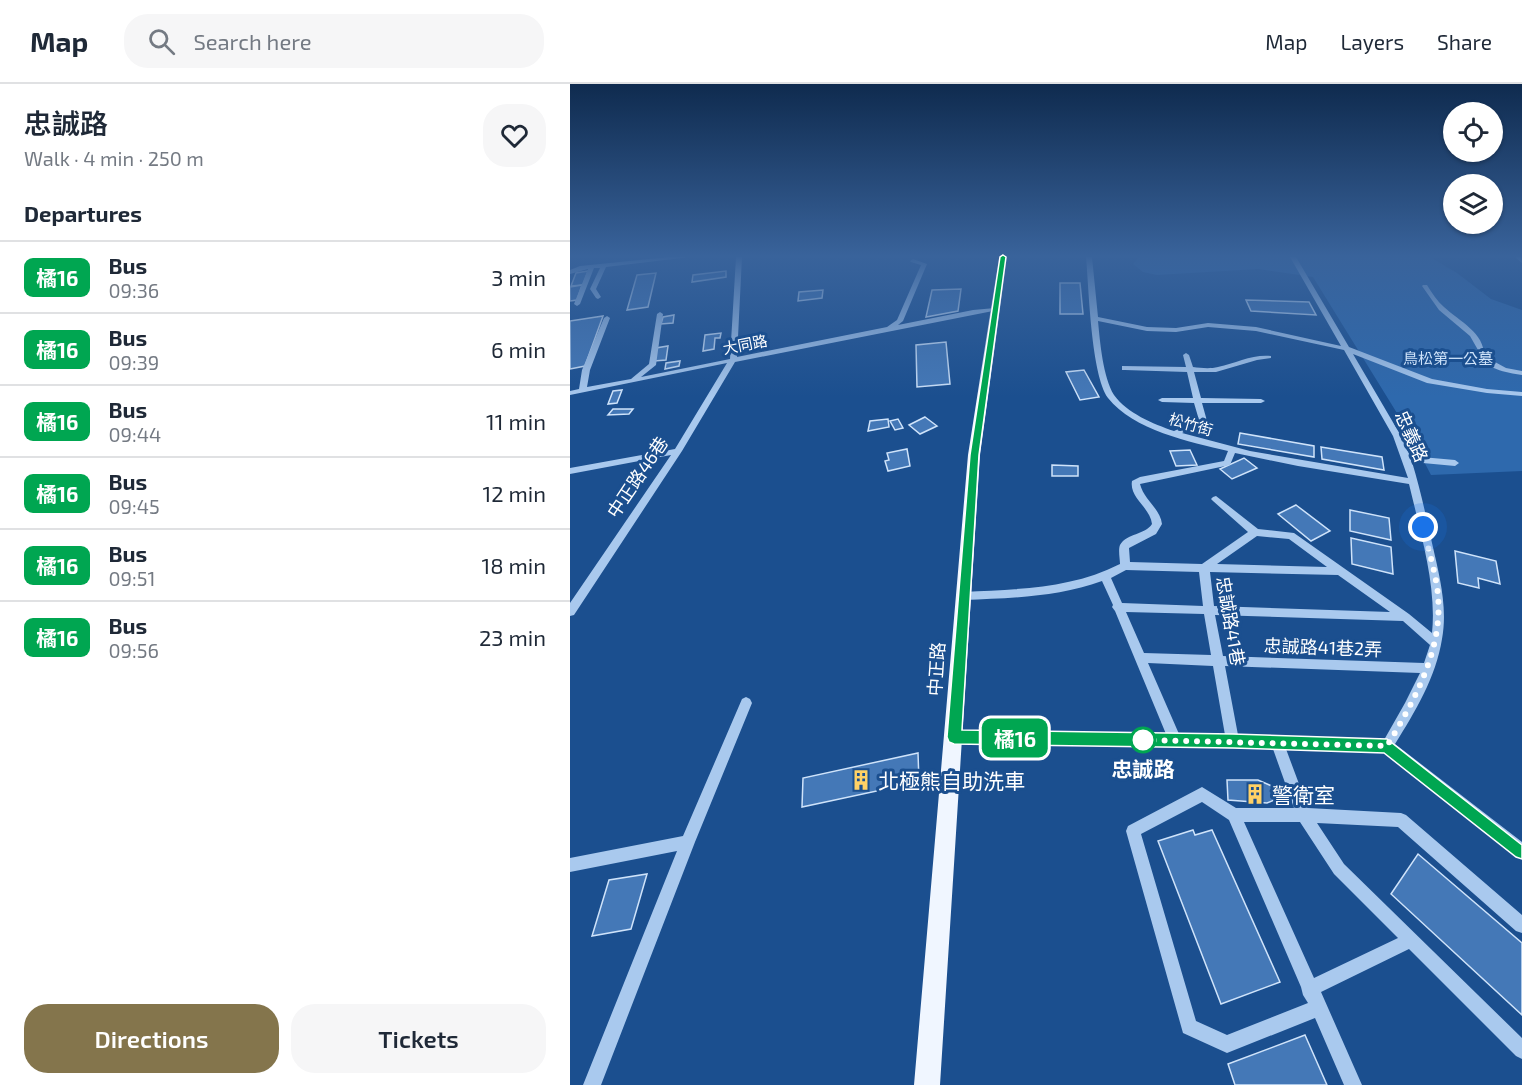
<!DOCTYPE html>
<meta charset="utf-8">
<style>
:root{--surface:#fff;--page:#f6f6f7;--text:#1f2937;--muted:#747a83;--line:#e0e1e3;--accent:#84754c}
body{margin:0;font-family:"Exo 2","Noto Sans TC",sans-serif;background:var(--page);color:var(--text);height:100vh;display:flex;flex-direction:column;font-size:22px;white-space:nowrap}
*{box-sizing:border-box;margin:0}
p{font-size:20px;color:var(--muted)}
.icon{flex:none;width:33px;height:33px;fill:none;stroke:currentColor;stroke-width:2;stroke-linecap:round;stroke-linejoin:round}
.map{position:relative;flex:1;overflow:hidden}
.sheet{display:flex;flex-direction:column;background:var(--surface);width:570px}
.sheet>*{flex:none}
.badge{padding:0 12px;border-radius:9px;font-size:21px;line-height:39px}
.fabs{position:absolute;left:873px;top:18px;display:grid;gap:12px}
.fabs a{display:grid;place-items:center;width:60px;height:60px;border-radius:50%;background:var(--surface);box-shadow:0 2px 4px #0004;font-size:30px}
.you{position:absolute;width:30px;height:30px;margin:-15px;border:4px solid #fff;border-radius:50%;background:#1a73e8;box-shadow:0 0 0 9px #1a73e833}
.map>.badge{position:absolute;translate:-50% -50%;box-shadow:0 0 0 3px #fff}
h2{padding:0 24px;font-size:22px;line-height:54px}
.round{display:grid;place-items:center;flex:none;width:63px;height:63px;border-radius:24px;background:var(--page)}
.head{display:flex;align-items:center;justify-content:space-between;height:102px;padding:0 24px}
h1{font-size:28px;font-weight:600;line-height:45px}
.action{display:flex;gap:12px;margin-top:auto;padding:12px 24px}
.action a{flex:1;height:69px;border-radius:24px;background:var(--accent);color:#fff;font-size:24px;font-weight:600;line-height:69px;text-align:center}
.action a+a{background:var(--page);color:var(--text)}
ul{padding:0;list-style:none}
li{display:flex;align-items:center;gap:18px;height:72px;padding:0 24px;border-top:2px solid var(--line)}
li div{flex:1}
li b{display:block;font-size:22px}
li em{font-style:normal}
li .badge{min-width:66px;font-weight:700;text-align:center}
header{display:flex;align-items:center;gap:36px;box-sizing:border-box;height:84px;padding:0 30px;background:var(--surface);border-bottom:2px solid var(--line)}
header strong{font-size:28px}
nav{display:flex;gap:33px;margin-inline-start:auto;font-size:21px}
.search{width:420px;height:54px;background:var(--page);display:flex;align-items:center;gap:15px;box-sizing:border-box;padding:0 21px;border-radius:24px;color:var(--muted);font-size:22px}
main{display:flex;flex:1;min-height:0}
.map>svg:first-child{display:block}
.green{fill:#2e69ad}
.building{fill:#4478b7;stroke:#cfe3fa;stroke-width:1.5}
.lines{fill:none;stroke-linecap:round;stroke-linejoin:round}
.minor{fill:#a9c9ee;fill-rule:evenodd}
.major{fill:#f0f6ff;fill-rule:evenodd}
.line{fill:#00a651;stroke:#fff;stroke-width:1.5}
.walk{stroke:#fff;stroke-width:6;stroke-dasharray:0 10.8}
.stop-dot{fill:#fff;stroke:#00a651;stroke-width:3}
.labels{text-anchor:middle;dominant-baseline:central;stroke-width:6;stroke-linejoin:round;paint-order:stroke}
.far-street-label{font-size:15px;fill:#fff;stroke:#1b4f8f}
.far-park-label{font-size:15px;fill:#cfe3fa;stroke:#1b4f8f}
.street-label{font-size:18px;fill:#fff;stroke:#1b4f8f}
.near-stop-label{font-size:21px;font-weight:bold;fill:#fff;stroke:#1b4f8f}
.near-poi-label{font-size:21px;fill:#fff;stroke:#1b4f8f;text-anchor:start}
</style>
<header>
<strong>Map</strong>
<div class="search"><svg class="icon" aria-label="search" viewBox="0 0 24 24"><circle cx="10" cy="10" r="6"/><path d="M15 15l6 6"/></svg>Search here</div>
<nav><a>Map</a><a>Layers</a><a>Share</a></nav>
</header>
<main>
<section class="sheet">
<div class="head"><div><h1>忠誠路</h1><p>Walk · 4 min · 250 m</p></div><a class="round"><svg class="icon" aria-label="heart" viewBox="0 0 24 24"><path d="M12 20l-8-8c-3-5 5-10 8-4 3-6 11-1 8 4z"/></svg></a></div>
<h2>Departures</h2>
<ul>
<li><span class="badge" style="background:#00a651;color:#fff">橘16</span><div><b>Bus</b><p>09:36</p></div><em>3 min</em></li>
<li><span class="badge" style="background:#00a651;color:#fff">橘16</span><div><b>Bus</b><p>09:39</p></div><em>6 min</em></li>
<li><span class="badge" style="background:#00a651;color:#fff">橘16</span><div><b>Bus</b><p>09:44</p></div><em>11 min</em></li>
<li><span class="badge" style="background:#00a651;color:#fff">橘16</span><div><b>Bus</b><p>09:45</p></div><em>12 min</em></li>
<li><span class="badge" style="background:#00a651;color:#fff">橘16</span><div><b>Bus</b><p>09:51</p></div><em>18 min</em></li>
<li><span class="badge" style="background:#00a651;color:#fff">橘16</span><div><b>Bus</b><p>09:56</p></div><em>23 min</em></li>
</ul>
<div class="action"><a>Directions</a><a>Tickets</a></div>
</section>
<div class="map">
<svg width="952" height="1001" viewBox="0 0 952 1001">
<rect width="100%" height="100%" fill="#1b4f8f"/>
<polygon class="green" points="569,173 860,173 887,189 921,215 952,226 952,387 861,391 838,347 743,193 688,185 587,191 573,188 563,180"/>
<g class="building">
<polygon points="18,187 13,201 1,202 6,189"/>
<polygon points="156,187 156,193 122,198 123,191"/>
<polygon points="86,189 78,223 57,226 67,191"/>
<polygon points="490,199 510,199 513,230 490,230"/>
<polygon points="12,201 7,216 0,217 0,203"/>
<polygon points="391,205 388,227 356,233 362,206"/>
<polygon points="253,206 252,214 228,217 229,208"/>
<polygon points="676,216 739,218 746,231 681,227"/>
<polygon points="104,231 103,239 91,240 93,233"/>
<polygon points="33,232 15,282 0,285 0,237"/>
<polygon points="151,249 150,254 145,254 144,265 133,267 135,251"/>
<polygon points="376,258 380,300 347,303 346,261"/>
<polygon points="98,262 96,276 84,277 86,264"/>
<polygon points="110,277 109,282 95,285 96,279"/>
<polygon points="514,286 529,313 510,316 496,288"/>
<polygon points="52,306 47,319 38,320 43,307"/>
<polygon points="43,325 63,325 59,330 38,331"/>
<polygon points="355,333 367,342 350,350 339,341"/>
<polygon points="318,335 319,343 298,347 300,337"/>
<polygon points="328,335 333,344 325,346 320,337"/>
<polygon points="670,349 744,362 744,373 668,360"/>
<polygon points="751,363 812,373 814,386 752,375"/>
<polygon points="337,365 340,382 318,387 315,377 319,376 317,369"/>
<polygon points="620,366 627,381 606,382 600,367"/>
<polygon points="674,374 687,384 662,395 650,385"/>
<polygon points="482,381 508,382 508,392 482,392"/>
<polygon points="726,421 760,447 741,457 708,430"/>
<polygon points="780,426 819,434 821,456 780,447"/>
<polygon points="781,454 821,463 823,490 782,480"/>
<polygon points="885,467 926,477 930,500 908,494 909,504 888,499"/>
<polygon points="348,669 349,698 232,723 233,694"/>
<polygon points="657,696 688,696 713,707 712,713 697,719 658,716"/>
<polygon points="623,746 625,751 642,746 710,898 651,920 588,757"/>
<polygon points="848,770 952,859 952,931 821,810"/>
<polygon points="77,790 61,845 22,852 39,796"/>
<polygon points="735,951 757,1001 665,1001 658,980"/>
</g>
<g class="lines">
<g class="minor">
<polygon points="99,173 120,173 36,183 26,205 31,213 28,215 26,214 20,205 30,184 24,184 10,220 7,222 4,220 18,185 0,190 0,186 10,182"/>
<polygon points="166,173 172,173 167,273 317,243 327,236 351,181 341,178 340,177 343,175 357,180 333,237 328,241 403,226 425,224 428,226 165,278 112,367 4,531 0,532 0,519 101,371 0,390 0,384 105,365 157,279 0,311 0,307 9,305 12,286 34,234 37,232 40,234 20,286 17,303 61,295 79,280 87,230 90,228 93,230 86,281 71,293 160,275"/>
<path d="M516 173H522L528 233 577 243 606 244 638 239 686 243 771 262 720 173H726L779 263 862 295 917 305 952 308V312L917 309 857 299 783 270 831 352 840 372 885 376 889 379 885 382 842 378C850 404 856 432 862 459 869 490 878 523 872 555 866 593 845 628 825 660L952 758V774L947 772 815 668 716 665 738 724 831 729 836 731 952 831V849L946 847 828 743 747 739 774 780 952 954V975L946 972 839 865 751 908 792 1001H774L745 934 657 969 613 949 556 747 558 742 632 703 666 724H724L703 665 384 659 379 657 378 653 379 649 384 647 596 650 545 527 542 523 543 521 532 497C488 513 441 514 394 516L390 515 389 512 390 509 394 508C448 505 501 505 550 480 550 475 548 466 550 461 557 449 575 451 582 440 580 423 559 414 562 397L570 393 654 377 658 367C620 358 563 346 538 314 521 290 519 205 516 173ZM528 237 577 247 606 248 638 243 686 247 774 266 823 352 838 394 680 367 612 349 637 337 632 319H691L695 317 691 315 631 314 624 288H646L687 276 701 274V272C683 270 666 279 648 283 640 285 631 284 623 283L619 271 616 269 613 271 616 283 552 282V286H555L617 288 623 314H592L588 316 592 318 624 319 629 336 604 347C583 340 557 329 544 311 533 293 530 258 528 237ZM665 369 728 382 839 400C850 447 867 502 862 549L839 530 724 449 688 445 646 412 643 413 641 415 643 417 678 448 632 480 560 478 559 464 586 450 592 440C590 424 574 416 570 400L660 381ZM687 452 719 455 757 483 647 480ZM556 486 629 488 633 522 552 519 541 494ZM640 488 768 491 820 528 644 522ZM556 528 634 530 641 571 574 569ZM645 531 833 537 860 561 854 579 653 572ZM578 579 643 582 655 651 609 650ZM655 582 850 589 835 619 814 656 668 651ZM632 718 659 736 731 903 733 911 738 919 657 951 626 937 571 750ZM674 738H730L764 790 828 854 744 894Z"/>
<polygon points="945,173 951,173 952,179"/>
<path d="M853 201H857C862 209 867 217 874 223 889 237 915 249 914 272L936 284 952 287V291C936 289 915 284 906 270L908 266 900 252 869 226 852 202Z"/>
<polygon points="176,613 180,615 182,619 125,758 31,1001 13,1001 107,767 0,788 0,774 113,752 172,615"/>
</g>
<polygon class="major" points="429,173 437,173 410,371 370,1001 344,1001 398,371"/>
</g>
<linearGradient id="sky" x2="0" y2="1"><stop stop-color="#0f2b4f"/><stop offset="0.55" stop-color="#39639b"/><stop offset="1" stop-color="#39639b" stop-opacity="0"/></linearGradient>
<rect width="952" height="313" fill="url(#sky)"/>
<polygon class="line" points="433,171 436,173 409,371 392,646 663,650 817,655 952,761 952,775 946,773 814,669 663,664 384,660 379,658 377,653 400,371 430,173"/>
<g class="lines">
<path class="walk" d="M573 656 817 662C844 617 873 566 868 511 866 489 858 465 853 443"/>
</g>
<defs>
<g id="building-bare" transform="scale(1.62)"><path d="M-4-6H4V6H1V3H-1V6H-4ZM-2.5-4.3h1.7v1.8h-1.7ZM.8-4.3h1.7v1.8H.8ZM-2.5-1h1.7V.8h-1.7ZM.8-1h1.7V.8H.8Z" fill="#ffd166" stroke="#1b4f8f" stroke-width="2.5" paint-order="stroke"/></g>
</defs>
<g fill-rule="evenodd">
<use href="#building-bare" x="291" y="696"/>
<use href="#building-bare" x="685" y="710"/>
</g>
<circle class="stop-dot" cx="573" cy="656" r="12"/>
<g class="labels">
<g class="far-street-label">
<text transform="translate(175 260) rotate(-11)">大同路</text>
<text transform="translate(621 340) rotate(16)">松竹街</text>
</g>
<g class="far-park-label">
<text x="878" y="274">鳥松第一公墓</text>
</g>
<g class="street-label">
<text transform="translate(842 352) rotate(66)">忠義路</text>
<text transform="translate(67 393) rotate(-56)">中正路46巷</text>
<text transform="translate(661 537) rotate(80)">忠誠路41巷</text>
<text transform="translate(753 563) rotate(2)">忠誠路41巷2弄</text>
<text transform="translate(366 585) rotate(-86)">中正路</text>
</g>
<g class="near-stop-label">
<text x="573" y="684">忠誠路</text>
</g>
<g class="near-poi-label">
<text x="308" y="696">北極熊自助洗車</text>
<text x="702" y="710">警衛室</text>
</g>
</g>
</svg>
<div class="fabs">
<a><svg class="icon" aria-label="locate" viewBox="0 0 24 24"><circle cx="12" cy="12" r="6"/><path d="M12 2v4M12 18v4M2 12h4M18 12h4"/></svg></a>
<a><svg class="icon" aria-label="layers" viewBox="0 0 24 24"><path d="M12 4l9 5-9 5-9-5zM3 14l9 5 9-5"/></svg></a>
</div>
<div class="you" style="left:853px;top:443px"></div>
<b class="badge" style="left:445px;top:654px;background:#00a651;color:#fff">橘16</b>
</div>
</main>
